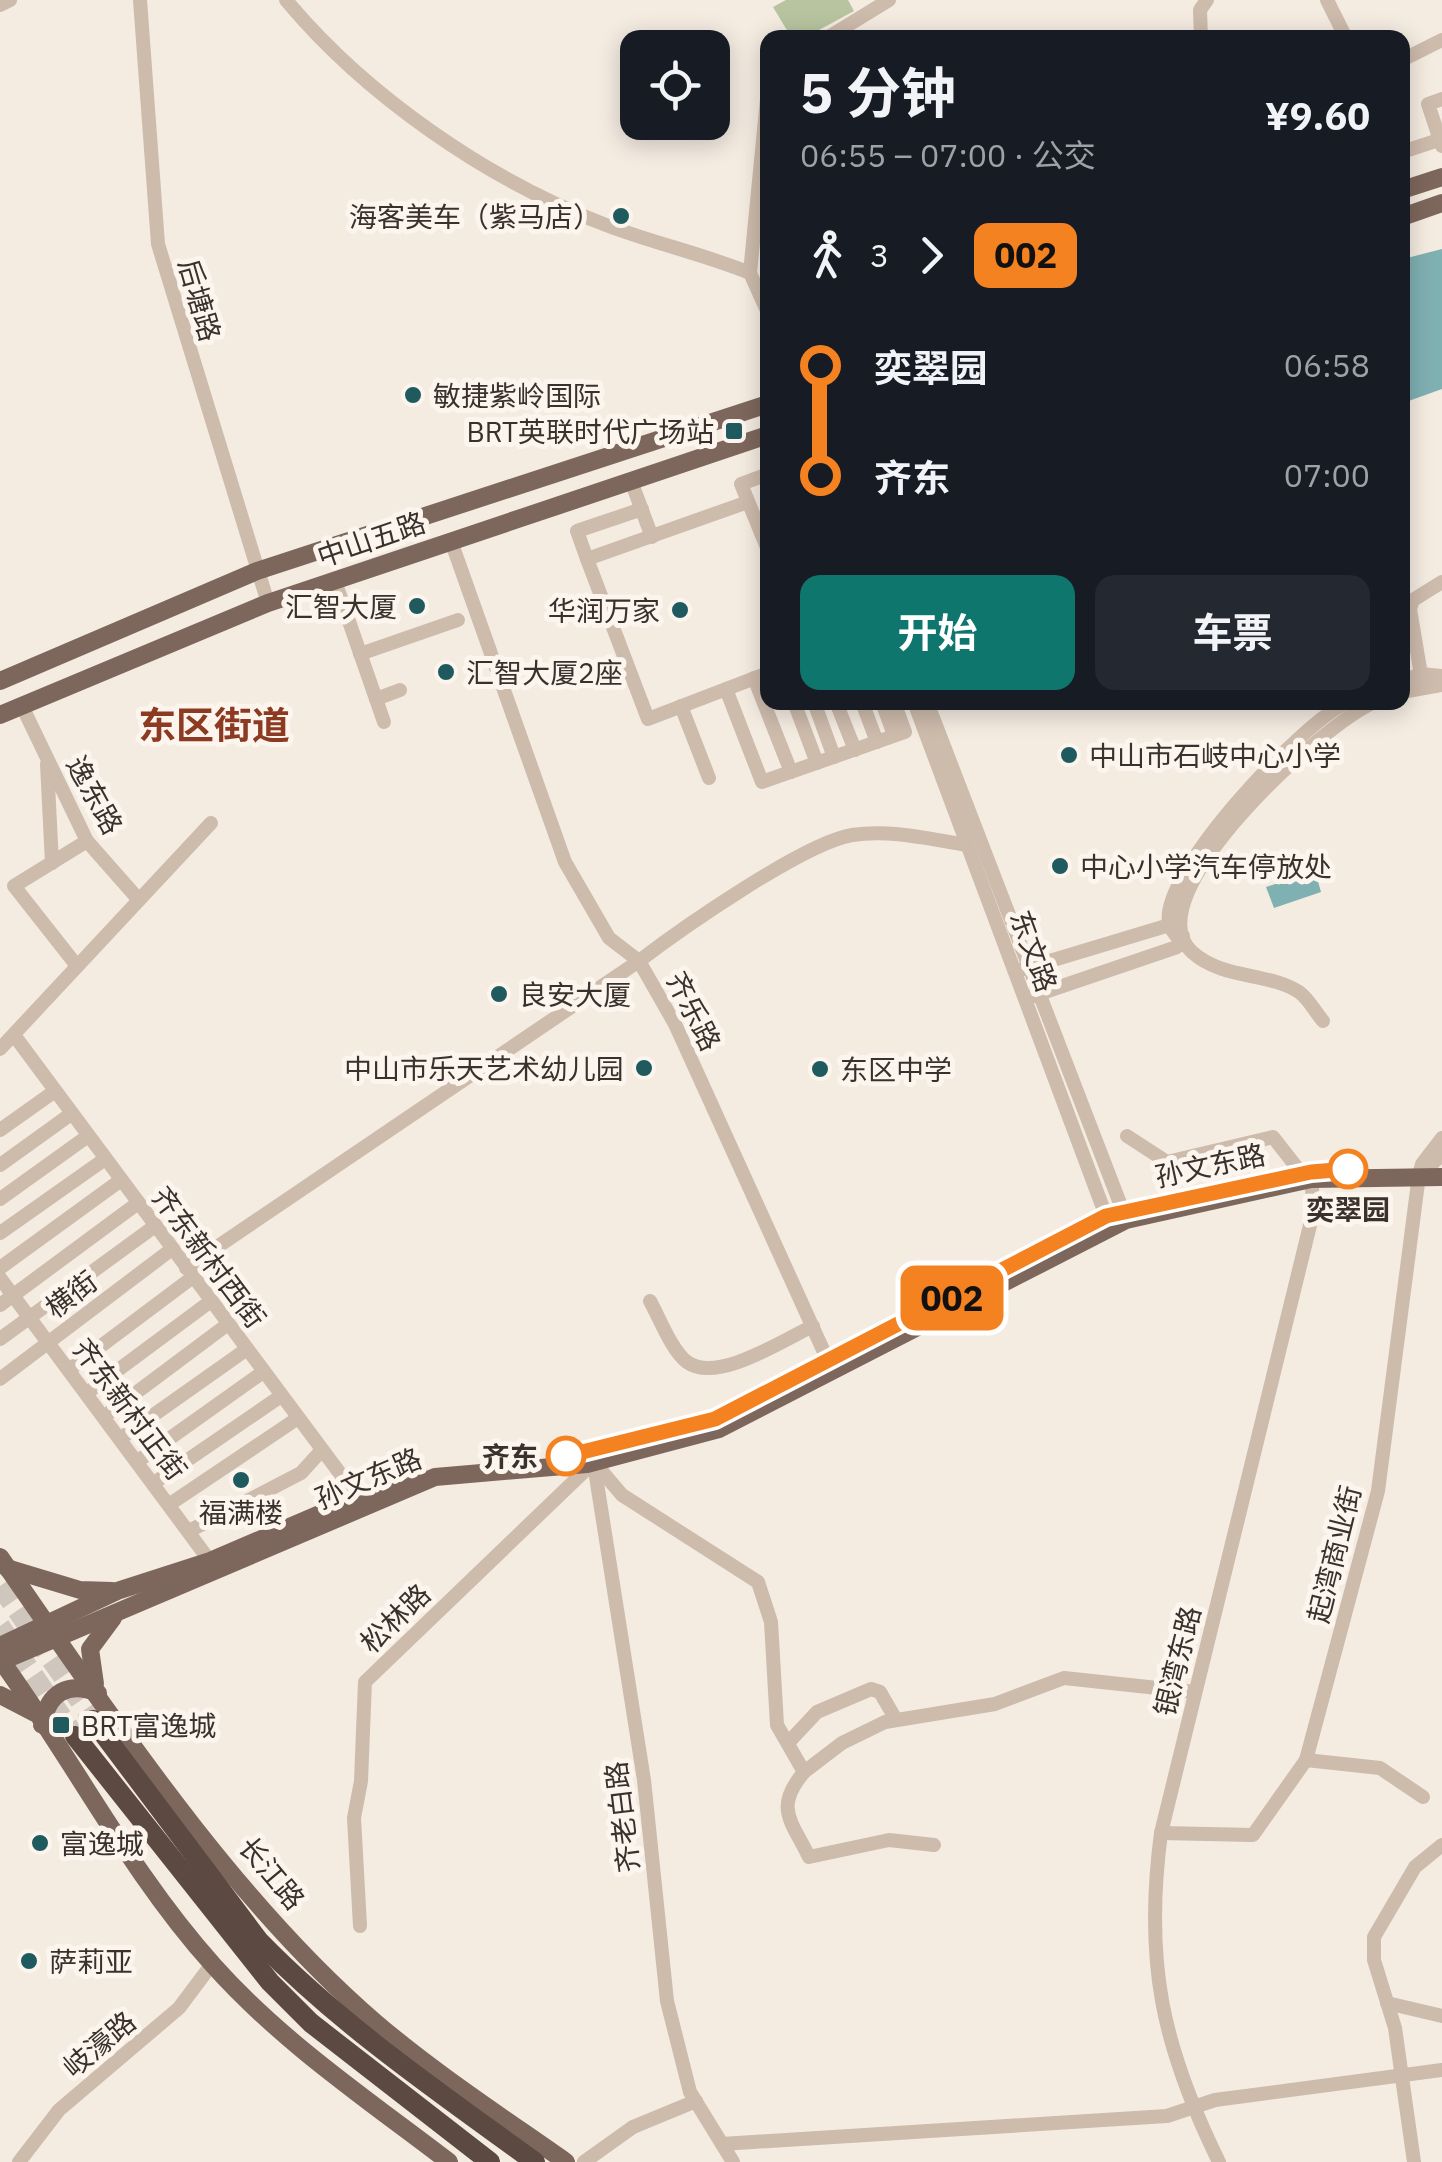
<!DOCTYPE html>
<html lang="zh">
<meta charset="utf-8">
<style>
:root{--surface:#171b24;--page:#242831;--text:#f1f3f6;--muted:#9ea1a6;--accent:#0f766e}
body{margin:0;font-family:"IBM Plex Sans","Noto Sans SC",sans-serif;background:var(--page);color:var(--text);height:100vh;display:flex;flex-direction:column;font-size:38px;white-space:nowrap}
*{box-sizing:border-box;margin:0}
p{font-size:32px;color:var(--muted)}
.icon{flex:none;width:55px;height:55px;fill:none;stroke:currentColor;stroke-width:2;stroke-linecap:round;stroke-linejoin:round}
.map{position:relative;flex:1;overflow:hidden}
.drawer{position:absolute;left:760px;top:30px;width:650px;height:680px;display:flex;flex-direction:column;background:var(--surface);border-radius:20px;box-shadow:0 5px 25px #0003}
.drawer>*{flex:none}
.badge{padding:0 20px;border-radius:15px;font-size:35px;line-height:65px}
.controls{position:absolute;left:620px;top:30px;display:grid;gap:20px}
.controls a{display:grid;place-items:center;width:110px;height:110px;border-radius:20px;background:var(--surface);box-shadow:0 5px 25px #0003;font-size:50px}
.map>.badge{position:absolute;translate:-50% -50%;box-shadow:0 0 0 5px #fff}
.legs{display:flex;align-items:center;gap:15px;height:110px;padding:0 40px;font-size:32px}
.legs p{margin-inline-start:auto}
.head{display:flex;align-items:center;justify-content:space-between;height:170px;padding:0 40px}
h1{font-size:55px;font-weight:700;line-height:75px}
.primary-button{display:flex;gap:20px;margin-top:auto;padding:20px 40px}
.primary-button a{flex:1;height:115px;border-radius:20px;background:var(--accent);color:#fff;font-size:40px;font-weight:700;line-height:115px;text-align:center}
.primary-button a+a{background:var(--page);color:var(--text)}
ul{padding:0 40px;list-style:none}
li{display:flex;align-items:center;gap:35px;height:110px;font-size:38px}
li i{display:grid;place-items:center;width:15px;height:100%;margin:0 12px;background:currentColor}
li i::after{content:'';width:25px;height:25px;margin:-12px;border:8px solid;border-radius:50%;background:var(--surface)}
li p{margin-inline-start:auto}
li:first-child i{background:linear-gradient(#0000 50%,currentColor 0)}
li:last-child i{background:linear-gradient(currentColor 50%,#0000 0)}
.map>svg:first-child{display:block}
.green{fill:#b8c4a0}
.water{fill:#7fb0b2}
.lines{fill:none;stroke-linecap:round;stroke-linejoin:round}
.highway-tunnel{stroke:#cfc6bd;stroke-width:20;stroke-dasharray:20 10;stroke-linecap:butt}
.minor{stroke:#cdbbac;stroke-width:14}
.major{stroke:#7d675c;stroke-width:18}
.highway{stroke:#5c4a42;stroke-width:20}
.line-1-casing{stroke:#fff;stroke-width:22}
.line-1{stroke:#f58220;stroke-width:15}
.poi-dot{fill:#1f5a5e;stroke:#fbf5ee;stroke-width:4}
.stop-1-dot{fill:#fff;stroke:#f58220;stroke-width:5}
.labels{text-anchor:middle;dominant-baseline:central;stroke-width:10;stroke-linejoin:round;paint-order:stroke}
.poi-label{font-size:28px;fill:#3b302b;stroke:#fbf5ee;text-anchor:start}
.street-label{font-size:28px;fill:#3b302b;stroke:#fbf5ee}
.stop-label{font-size:28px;font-weight:bold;fill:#3b302b;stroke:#fbf5ee}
.district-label{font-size:38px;font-weight:bold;fill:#8c3b22;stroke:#fbf5ee}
</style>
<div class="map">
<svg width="1442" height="2162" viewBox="0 0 1442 2162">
<rect width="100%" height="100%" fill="#f4ebe1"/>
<polygon class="green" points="786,0 848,0 854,11 806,37 791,37 773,7"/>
<g class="water">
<polygon points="1442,249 1442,389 1403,403 1403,259"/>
<polygon points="1315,871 1321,892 1274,908 1266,887"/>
</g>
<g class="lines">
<g class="highway-tunnel">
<polyline points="0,1586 93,1720"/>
<polyline points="0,1626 75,1736"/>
</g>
<g class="minor">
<polyline points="140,0 158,244 268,603"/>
<path d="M286 0C366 96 489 181 606 225 653 243 703 254 750 273L768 313"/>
<polyline points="1327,0 1346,38"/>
<polyline points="0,5 10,0"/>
<polyline points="827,38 889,0"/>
<polyline points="1201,38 1200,10 1207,0"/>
<polyline points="1402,60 1442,40"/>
<polyline points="1442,99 1428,104 1442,146"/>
<polyline points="1402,152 1442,139"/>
<polyline points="750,273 768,89"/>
<polyline points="768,474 741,484 768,550"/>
<polyline points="631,481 652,537"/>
<polyline points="748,502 587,559 648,719 768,673"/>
<path d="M451 541 565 862 609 938 639 961C681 929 804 843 852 835 891 829 929 839 967 845"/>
<polyline points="587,559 577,531 642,509"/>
<polyline points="335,581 384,722"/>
<polyline points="360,654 458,620"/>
<polyline points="754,678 791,772"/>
<polyline points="1402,681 1421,674 1442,676"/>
<polyline points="1423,687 1410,609 1413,600 1442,582"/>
<polyline points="726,689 762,782 905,732 894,702"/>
<polyline points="1402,692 1442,685"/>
<polyline points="376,699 400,690"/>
<polyline points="794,702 817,763"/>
<polyline points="814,702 834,757"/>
<polyline points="836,702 855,750"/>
<polyline points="862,702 877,742"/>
<polyline points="882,702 894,735"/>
<polyline points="914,702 1106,1216"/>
<polyline points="927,702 1123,1211"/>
<polyline points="22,706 87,841 139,900"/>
<polyline points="681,706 709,778"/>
<polyline points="47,764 52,863"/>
<path d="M1181 941C1176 936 1170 929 1169 922 1160 873 1304 720 1348 702"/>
<polyline points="77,966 14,886 87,841"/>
<polyline points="1020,970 1176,923"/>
<polyline points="1030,997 1177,947 1183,936"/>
<path d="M1323 1021C1316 1013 1308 998 1299 992 1269 972 1223 980 1192 952 1131 896 1325 722 1375 702"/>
<polyline points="14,1035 362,1503"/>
<polyline points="0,1049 211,823"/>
<polyline points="0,1130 55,1091"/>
<path d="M1127 1136 1167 1162 1273 1137 1302 1174 1311 1179 1314 1209 1161 1833C1144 1961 1162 2046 1219 2162"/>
<polyline points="0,1165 71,1114"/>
<polyline points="1419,1175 1442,1155"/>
<polyline points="0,1199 88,1136"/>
<polyline points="0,1233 105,1159"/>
<polyline points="0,1268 121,1180"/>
<polyline points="186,1268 639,961 675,1024 829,1363"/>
<polyline points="0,1278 215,1568"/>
<path d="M650 1301C660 1319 672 1351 687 1362 717 1384 783 1340 813 1326"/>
<polyline points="0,1305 138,1203"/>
<polyline points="0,1339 155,1226"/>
<polyline points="69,1370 193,1277"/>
<polyline points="0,1379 172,1249"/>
<polyline points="87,1393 211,1301"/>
<polyline points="105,1416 228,1324"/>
<polyline points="121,1438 247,1349"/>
<polyline points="138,1461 263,1372"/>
<polyline points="594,1464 644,1780 667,2001 690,2092 733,2162"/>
<polyline points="154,1483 281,1396"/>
<polyline points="170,1504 298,1418"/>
<polyline points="189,1531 301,1473 321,1451"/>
<polyline points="788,1743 817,1712 871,1689 880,1692 895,1718"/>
<polyline points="1306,1760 1380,1768 1423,1797"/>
<polyline points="804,1772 842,1743 885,1722 995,1704 1064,1678 1195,1692"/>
<polyline points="1161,1833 1253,1835 1306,1760 1378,1491 1419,1175 1422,1164 1442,1138"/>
<path d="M360 1926 354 1818 361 1781 365 1682 594 1462 622 1495 758 1582 771 1622 777 1725 804 1772C774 1808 791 1820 809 1857L889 1840 934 1845"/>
<polyline points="1387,2003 1442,2016"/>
<polyline points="722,2144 1167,2116 1215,2100 1442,2070"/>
<polyline points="19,2162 59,2110 179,2008 212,1964"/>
<polyline points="584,2162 633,2127 696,2101"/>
<polyline points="1414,2162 1395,2028 1374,1960 1374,1937 1415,1867 1442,1845"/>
</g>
<g class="major">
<polyline points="1402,190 1442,177"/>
<polyline points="1402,217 1442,203"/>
<polyline points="0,681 257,571 768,404"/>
<polyline points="0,715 268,603 768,435"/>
<path d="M0 1557C109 1713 231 1899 376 2023 436 2074 502 2117 566 2162"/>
<polyline points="7,1568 80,1590 112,1591"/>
<polyline points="0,1646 117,1591 210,1561 418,1472"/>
<path d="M0 1659C73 1759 130 1873 214 1966 282 2042 368 2100 449 2162"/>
<polyline points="0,1662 435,1477 587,1464 719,1429 1126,1220 1311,1179 1442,1177"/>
<polyline points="95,1684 90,1649 113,1618"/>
<polyline points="0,1695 35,1713"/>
<path d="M42 1725C48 1692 68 1681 98 1693"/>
</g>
<g class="highway">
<path d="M93 1720 259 1941C342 2026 440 2093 535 2162"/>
<polyline points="75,1736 270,1982 311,2023 490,2162"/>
</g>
</g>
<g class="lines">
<g class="line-1-casing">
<polyline id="line-1" points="566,1456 715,1419 1106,1216 1311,1172 1348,1169"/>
</g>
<use href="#line-1" class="line-1"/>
</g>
<g class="poi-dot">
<circle cx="621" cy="216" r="10"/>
<circle cx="413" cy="395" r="10"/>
<rect x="724" y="421" width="20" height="20" rx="5"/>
<circle cx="417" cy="606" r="10"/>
<circle cx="680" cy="610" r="10"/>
<circle cx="446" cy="672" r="10"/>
<circle cx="1069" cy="755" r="10"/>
<circle cx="1060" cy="866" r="10"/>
<circle cx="499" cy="994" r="10"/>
<circle cx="644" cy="1068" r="10"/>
<circle cx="820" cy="1069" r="10"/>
<circle cx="241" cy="1480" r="10"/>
<rect x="51" y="1715" width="20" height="20" rx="5"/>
<circle cx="40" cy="1843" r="10"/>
<circle cx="29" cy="1961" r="10"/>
</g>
<g class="stop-1-dot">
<circle cx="1348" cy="1169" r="18"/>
<circle cx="566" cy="1456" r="18"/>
</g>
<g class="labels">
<g class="poi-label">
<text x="601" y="216" text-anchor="end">海客美车（紫马店）</text>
<text x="433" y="395">敏捷紫岭国际</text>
<text x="714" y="431" text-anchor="end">BRT英联时代广场站</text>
<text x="397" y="606" text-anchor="end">汇智大厦</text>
<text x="660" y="610" text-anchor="end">华润万家</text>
<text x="466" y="672">汇智大厦2座</text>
<text x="1089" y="755">中山市石岐中心小学</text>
<text x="1080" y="866">中心小学汽车停放处</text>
<text x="519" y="994">良安大厦</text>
<text x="624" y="1068" text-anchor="end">中山市乐天艺术幼儿园</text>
<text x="840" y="1069">东区中学</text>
<text x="241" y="1512" text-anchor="middle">福满楼</text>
<text x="81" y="1725">BRT富逸城</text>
<text x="60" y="1843">富逸城</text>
<text x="49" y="1961">萨莉亚</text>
</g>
<g class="street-label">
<text transform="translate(200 300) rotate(74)">后塘路</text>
<text transform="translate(371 539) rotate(-19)">中山五路</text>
<text transform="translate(95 795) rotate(61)">逸东路</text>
<text transform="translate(1034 951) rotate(70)">东文路</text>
<text transform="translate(694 1011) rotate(63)">齐乐路</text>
<text transform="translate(1210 1165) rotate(-12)">孙文东路</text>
<text transform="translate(209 1257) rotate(53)">齐东新村西街</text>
<text transform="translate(71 1294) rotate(-37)">横街</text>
<text transform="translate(130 1409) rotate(53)">齐东新村正街</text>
<text transform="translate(368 1478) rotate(-23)">孙文东路</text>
<text transform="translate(1334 1554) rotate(-76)">起湾商业街</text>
<text transform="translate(395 1618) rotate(-44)">松林路</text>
<text transform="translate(1177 1661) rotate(-76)">银湾东路</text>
<text transform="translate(622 1817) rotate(-97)">齐老白路</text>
<text transform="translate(272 1873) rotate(50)">长江路</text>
<text transform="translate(99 2044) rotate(-40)">岐濠路</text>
</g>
<g class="stop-label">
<text x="1348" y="1209">奕翠园</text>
<text x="538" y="1456" text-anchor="end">齐东</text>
</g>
<g class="district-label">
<text x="214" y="724">东区街道</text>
</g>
</g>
</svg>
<div class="controls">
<a><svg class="icon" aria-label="locate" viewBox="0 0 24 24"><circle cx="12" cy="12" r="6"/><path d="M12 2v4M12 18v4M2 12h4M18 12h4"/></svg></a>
</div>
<b class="badge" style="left:952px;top:1298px;background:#f58220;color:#111">002</b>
<section class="drawer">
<div class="head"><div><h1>5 分钟</h1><p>06:55 – 07:00 · 公交</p></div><b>¥9.60</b></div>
<div class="legs"><svg class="icon" aria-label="walk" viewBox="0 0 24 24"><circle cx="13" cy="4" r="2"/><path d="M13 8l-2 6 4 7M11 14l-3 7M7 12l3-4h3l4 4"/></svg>3<svg class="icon" aria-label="forward" viewBox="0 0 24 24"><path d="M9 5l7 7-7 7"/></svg><b class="badge" style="background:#f58220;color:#111">002</b></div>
<ul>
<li><i style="color:#f58220"></i><b>奕翠园</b><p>06:58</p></li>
<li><i style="color:#f58220"></i><b>齐东</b><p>07:00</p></li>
</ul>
<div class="primary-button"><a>开始</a><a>车票</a></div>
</section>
</div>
